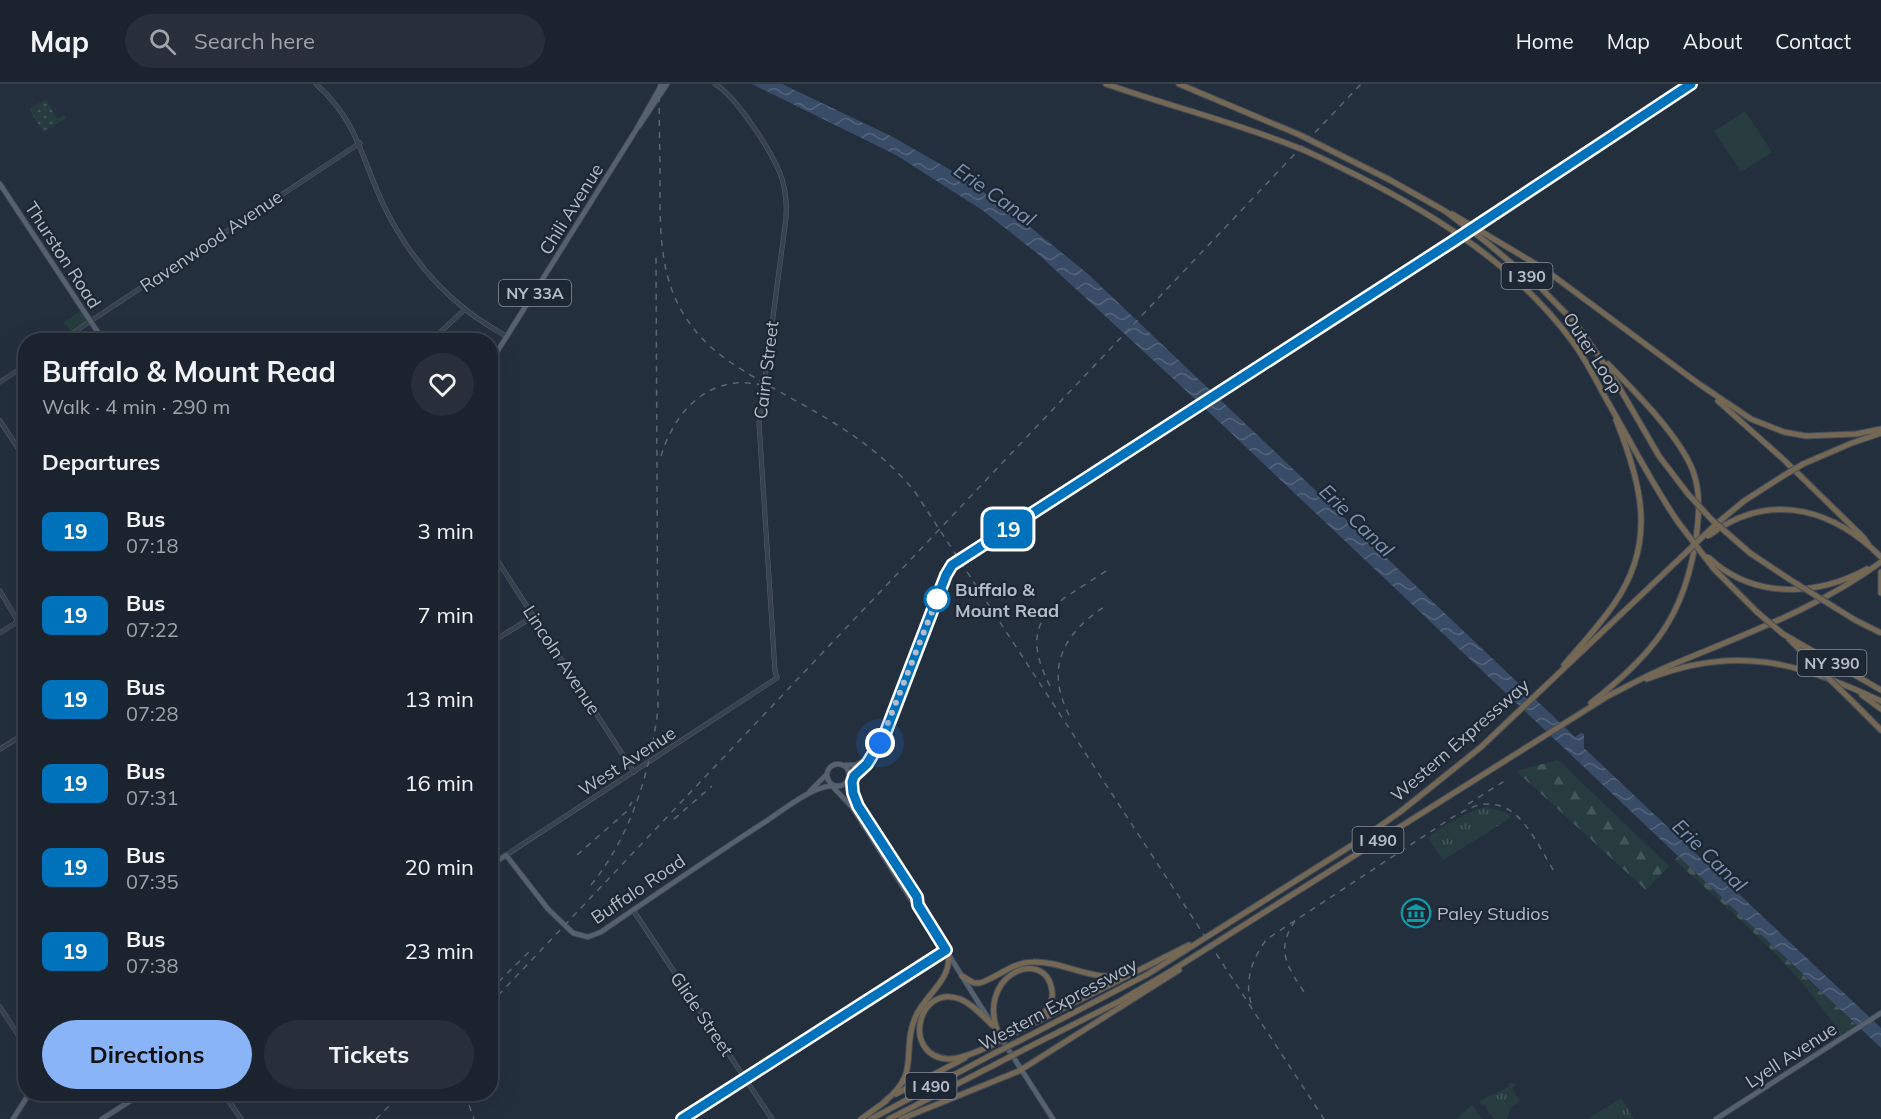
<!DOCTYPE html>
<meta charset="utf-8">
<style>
:root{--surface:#1b232e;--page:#282f3a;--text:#f1f3f6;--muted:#a0a4aa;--line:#39404a;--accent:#8ab4f8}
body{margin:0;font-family:Mulish,sans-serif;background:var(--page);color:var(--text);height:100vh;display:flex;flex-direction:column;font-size:22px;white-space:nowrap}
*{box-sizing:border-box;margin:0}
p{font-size:20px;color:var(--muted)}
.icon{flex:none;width:33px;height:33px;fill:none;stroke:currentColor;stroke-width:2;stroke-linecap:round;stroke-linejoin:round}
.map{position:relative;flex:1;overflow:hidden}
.drawer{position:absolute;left:18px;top:249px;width:480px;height:768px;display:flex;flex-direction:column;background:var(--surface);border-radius:24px;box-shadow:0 6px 24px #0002,0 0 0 2px var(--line)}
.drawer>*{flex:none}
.badge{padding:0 12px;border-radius:9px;font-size:21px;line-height:39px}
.you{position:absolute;width:30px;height:30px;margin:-15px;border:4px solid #fff;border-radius:50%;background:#1a73e8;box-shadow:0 0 0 9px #1a73e833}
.map>.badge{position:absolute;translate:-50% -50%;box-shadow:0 0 0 3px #fff}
h2{padding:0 24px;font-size:22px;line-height:54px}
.round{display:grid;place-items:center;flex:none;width:63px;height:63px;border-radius:32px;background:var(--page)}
.summary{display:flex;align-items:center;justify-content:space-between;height:102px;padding:0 24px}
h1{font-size:28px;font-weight:700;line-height:45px}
.action{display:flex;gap:12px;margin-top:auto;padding:12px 24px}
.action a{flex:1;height:69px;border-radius:36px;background:var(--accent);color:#111;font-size:24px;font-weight:700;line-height:69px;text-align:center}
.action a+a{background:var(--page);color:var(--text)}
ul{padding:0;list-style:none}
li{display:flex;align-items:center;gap:18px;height:84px;padding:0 24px}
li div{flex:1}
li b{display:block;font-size:22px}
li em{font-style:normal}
li .badge{min-width:66px;font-weight:700;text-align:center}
header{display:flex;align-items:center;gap:36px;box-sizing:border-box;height:84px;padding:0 30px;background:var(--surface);border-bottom:2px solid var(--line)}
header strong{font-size:28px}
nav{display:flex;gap:33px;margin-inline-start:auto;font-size:21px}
.search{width:420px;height:54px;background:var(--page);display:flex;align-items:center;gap:15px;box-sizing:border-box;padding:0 21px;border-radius:33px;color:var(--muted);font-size:22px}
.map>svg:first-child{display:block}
.grass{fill:url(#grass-tufts)}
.forest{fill:url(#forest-firs)}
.park{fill:#263c3f}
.garden{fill:url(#garden-dots)}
.water{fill:url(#water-waves)}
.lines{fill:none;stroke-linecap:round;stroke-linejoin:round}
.minor-casing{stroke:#565f6c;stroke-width:5}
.major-casing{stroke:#414a57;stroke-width:6}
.highway-casing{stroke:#434c59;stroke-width:7}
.minor{stroke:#38414e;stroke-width:4}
.major{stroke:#56606e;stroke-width:4.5}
.highway{stroke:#746855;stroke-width:5}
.rail{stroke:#5a6575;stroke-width:1.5;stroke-dasharray:6 6;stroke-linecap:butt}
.major-bridge-casing{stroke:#414a57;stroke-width:6;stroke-linecap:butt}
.highway-bridge-casing{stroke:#434c59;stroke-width:7;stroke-linecap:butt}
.major-bridge{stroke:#56606e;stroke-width:4.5}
.highway-bridge{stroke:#746855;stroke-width:5}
.line-casing{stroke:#fff;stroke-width:14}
.line{stroke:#0072bc;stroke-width:9}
.walk{stroke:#b4bcc9;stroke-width:6;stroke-dasharray:0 10.8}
.stop-dot{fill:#fff;stroke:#0072bc;stroke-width:3}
.labels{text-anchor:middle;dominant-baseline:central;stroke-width:4.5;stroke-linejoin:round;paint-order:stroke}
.shield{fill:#1d2633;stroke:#878f9c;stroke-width:1.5}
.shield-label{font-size:16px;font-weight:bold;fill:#b4bcc9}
.street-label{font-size:18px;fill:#b4bcc9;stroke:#1d2633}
.stop-label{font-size:18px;font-weight:bold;fill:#b4bcc9;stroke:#1d2633;text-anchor:start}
.poi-label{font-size:18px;fill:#b4bcc9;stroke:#1d2633;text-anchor:start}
.water-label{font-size:20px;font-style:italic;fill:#7c92b1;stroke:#1d2633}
</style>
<header>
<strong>Map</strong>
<div class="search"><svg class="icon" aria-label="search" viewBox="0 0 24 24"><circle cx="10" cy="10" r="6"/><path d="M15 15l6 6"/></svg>Search here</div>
<nav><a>Home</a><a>Map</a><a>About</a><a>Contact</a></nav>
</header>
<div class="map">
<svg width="1881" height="1035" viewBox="0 0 1881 1035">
<defs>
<pattern id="grass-tufts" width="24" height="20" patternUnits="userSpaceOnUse" patternTransform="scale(1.5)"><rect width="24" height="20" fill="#263c3f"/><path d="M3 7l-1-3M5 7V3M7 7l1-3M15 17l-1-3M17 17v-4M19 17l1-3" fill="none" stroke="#435659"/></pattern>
<pattern id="forest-firs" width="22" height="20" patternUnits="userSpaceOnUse" patternTransform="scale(1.5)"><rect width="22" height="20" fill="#263c3f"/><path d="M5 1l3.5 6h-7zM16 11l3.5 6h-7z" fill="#435659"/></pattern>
<pattern id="garden-dots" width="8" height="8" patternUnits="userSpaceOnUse" patternTransform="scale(1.5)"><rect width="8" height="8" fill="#263c3f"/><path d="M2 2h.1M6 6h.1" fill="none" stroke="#435659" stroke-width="1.8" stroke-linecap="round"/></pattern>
<pattern id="water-waves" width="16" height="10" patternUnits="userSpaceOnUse" patternTransform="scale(1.5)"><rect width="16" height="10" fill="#394c67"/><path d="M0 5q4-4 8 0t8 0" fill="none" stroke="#53647b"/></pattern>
</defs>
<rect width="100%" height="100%" fill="#242f3e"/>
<g class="grass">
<path d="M1486 723 1505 728 1512 733 1443 776 1428 753C1446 741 1465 728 1486 723Z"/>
<polygon points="1509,999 1513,999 1516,1001 1512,1005 1520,1017 1510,1024 1507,1035 1494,1035 1484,1021 1482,1021 1479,1017 1509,1003"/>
<polygon points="1621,1014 1634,1035 1590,1035 1589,1034"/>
<polygon points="1472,1021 1482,1035 1456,1035"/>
</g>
<g class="forest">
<polygon points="1558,676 1669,782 1646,806 1516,687"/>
<path d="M1678 772 1856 941 1841 951C1797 882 1734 831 1675 776Z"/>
</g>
<g class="park">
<polygon points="1745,27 1772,68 1741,88 1714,47"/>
<polygon points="80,227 86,235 86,238 71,248 64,238"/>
</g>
<polygon class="garden" points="46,15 57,35 64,31 66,34 43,48 29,25"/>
<polygon class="water" points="752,0 782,0 893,53 926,72 961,92 1014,130 1088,190 1575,653 1581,649 1584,650 1584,664 1881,944 1881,964 1195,315 1038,170 982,126 896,71"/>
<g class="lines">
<g class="minor-casing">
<g id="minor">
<path d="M316 0C358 37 361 74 384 122 403 161 431 198 465 225 478 236 493 244 507 253"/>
<polyline points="62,256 360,59"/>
<polyline points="432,256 465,225"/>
<polyline points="0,298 26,281"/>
<polyline points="0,337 26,376"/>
<polyline points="490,465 634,688"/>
<polyline points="0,507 26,551"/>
<polyline points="0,549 26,532"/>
<polyline points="490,559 534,532"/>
<polyline points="0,665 26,649"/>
<path d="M506 771 777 594 775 587 759 339 786 134C787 119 785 101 779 87 770 65 735 11 715 0"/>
<polyline points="633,826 772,1035"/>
<polyline points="0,923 26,963"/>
<polyline points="224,1010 241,1035"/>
<polyline points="682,1035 946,866"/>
</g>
</g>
<g class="major-casing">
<g id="major">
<polyline points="639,42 667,0"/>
<polyline points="0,100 103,256"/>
<polyline points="1481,139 1691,0"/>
<polyline points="490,279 636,46 662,0"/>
<circle cx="838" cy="691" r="11"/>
<polyline points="846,681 856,681 868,674"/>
<polyline points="854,691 852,703 855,715"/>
<polyline points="849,695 867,680 883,653 946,491 952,481 1452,158"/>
<polyline points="849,695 848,705 851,713 917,813 918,821 978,918 1053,1035"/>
<polyline points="832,702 852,723 912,817 918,821"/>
<polyline points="810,707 827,690"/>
<path d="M490 782 506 771 548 825 573 849 588 853 601 848C655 811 709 774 765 738 782 727 812 702 832 702"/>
<polyline points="13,1035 29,1010"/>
<polyline points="102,1035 141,1010"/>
<polyline points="1716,1035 1881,929"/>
</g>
</g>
<g class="highway-casing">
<g id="highway">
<path d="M1106 0C1169 22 1234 38 1296 63 1317 71 1337 82 1358 92 1439 133 1517 183 1572 257 1587 277 1597 299 1609 320 1632 360 1652 400 1678 438"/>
<polyline points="1179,0 1300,51 1390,96 1445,127 1485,157 1541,204 1577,241 1615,296 1659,372 1688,410"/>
<polyline points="1452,130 1544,185 1699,300 1751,335 1784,348 1806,352 1856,350 1881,345"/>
<polyline points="1718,317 1783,375 1863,453 1868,460"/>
<polyline points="1803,380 1852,359 1881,349"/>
<polyline points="1715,441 1744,417 1783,392"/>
<path d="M1718 445C1776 408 1835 427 1881 473"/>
<polyline points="1750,469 1789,495"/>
<path d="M1716 480C1760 515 1819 511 1867 485"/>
<polyline points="1714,485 1757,528"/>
<polyline points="1881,488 1881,509"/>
<polyline points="1783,550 1881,606"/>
<polyline points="1789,555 1821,587"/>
<path d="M1564 581C1581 561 1599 542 1614 520 1657 459 1642 400 1616 336"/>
<path d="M1647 595C1736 560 1797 578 1881 617"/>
<polyline points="1862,611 1881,625"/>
<polyline points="1849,614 1881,646"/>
<path d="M1591 619C1652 570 1684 535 1696 455 1699 432 1701 409 1693 387 1679 351 1635 308 1608 280"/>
<path d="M962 892 974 899H980C998 893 1013 878 1033 878 1065 877 1093 899 1126 890"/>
<polyline points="1016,948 1189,861"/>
<path d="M1001 955C970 892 1046 860 1052 907 1054 919 1047 927 1038 934"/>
<polyline points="1021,956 1148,890 1357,758 1400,728 1481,663 1676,478"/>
<path d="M988 963C976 968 962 975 949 975 901 973 917 899 960 915 972 920 983 932 992 941"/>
<path d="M1027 964 1120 917 1171 887 1608 612C1630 601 1651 589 1674 580 1745 550 1819 524 1881 478"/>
<polyline points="896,1010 965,974"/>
<path d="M885 1017C921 989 901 968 915 934 924 911 953 896 948 869"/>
<polyline points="861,1035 886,1017"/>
<polyline points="871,1035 993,970"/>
<polyline points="889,1035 998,979"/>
<polyline points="901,1035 1019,987 1179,886"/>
</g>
</g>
<use href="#minor" class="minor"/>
<use href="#major" class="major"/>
<use href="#highway" class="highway"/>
<g class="rail">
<path d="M659 0C659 32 660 64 660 96 660 161 659 216 712 264 735 284 763 298 789 313 838 340 879 364 915 408L1324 1035"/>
<path d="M661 372C675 326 710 289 762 301"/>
<path d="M1050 602C1015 533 1055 521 1106 487"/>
<path d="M1069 631C1045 584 1063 550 1104 523"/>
<polyline points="1468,720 1506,696"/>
<polyline points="674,735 712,702"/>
<polyline points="577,771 626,728 632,718"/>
<path d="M591 801C632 750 650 688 658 625L656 171"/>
<path d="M1295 837C1274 867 1289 885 1306 911"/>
<polyline points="490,906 530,867"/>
<path d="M1251 919C1244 896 1253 873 1267 855L1453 733C1461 729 1470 723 1479 721 1519 712 1537 761 1554 787"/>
<polyline points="490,920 1361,0"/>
<polyline points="465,1010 474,1035"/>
<polyline points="376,1035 401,1010"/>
</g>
<g class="major-bridge-casing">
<polyline id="major-bridge" points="1452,158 1481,139"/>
</g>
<g class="highway-bridge-casing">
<g id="highway-bridge">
<polyline points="1783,392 1803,380"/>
<polyline points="1688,410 1711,435 1750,469"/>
<polyline points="1678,438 1714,485"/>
<polyline points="1708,452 1717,446"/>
<polyline points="1708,473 1716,480"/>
<polyline points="1676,478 1715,441"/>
<polyline points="1789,495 1855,536 1881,549"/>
<polyline points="1757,528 1783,550"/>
<polyline points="1821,587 1849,614"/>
<polyline points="988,963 1016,948"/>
<polyline points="993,970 1021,956"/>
<polyline points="998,979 1027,964"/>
</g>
</g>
<use href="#major-bridge" class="major-bridge"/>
<use href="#highway-bridge" class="highway-bridge"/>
</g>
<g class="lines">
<g class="line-casing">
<polyline id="line" points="682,1035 946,866 918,821 917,813 858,722 853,709 852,698 854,692 867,680 885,650 946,491 952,481 1452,158 1691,0"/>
</g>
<use href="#line" class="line"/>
<polyline class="walk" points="880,659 937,515"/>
</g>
<defs>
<g id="museum-ring" transform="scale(1.5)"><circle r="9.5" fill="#1d2633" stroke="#0f9aa8" stroke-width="1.5"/><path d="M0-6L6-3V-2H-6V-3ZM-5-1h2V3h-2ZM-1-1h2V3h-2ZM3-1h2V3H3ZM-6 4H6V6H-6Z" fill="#0f9aa8"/></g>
</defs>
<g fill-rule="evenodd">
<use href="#museum-ring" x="1416" y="829"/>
</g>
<circle class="stop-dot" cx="937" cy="515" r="12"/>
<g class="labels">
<g class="shield">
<rect x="1501.5" y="179" width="51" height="26" rx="4.5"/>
<rect x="499" y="196" width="72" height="26" rx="4.5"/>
<rect x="1797.5" y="566" width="69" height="26" rx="4.5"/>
<rect x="1352.5" y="743" width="51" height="26" rx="4.5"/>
<rect x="905.5" y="989" width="51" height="26" rx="4.5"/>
</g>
<g class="shield-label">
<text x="1527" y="192">I 390</text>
<text x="535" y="209">NY 33A</text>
<text x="1832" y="579">NY 390</text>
<text x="1378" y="756">I 490</text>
<text x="931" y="1002">I 490</text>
</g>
<g class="street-label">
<text transform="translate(571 125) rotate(-58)">Chili Avenue</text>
<text transform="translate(211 157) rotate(-34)">Ravenwood Avenue</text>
<text transform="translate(63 171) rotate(57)">Thurston Road</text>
<text transform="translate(1593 269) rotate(57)">Outer Loop</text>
<text transform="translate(766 286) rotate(-83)">Cairn Street</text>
<text transform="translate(562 576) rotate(57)">Lincoln Avenue</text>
<text transform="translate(1460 656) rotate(-41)">Western Expressway</text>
<text transform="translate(627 677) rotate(-33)">West Avenue</text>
<text transform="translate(638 805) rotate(-34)">Buffalo Road</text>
<text transform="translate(1058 920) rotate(-28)">Western Expressway</text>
<text transform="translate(702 930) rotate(56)">Glide Street</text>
<text transform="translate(1791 971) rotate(-33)">Lyell Avenue</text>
</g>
<g class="stop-label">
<text x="955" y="505">Buffalo &amp;<tspan x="955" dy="21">Mount Read</tspan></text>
</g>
<g class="poi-label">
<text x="1437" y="829">Paley Studios</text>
</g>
<g class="water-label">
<text transform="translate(995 110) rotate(35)">Erie Canal</text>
<text transform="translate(1357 436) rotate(44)">Erie Canal</text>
<text transform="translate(1710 771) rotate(44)">Erie Canal</text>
</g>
</g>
</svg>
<div class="you" style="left:880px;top:659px"></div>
<b class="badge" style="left:1008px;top:445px;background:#0072bc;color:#fff">19</b>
<section class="drawer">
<div class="summary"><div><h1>Buffalo &amp; Mount Read</h1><p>Walk · 4 min · 290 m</p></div><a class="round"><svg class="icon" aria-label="heart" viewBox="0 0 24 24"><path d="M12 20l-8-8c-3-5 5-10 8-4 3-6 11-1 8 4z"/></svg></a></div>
<h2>Departures</h2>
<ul>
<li><span class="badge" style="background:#0072bc;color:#fff">19</span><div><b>Bus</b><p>07:18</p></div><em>3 min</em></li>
<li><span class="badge" style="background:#0072bc;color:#fff">19</span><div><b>Bus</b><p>07:22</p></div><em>7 min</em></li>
<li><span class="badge" style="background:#0072bc;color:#fff">19</span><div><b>Bus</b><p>07:28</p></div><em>13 min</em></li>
<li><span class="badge" style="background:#0072bc;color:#fff">19</span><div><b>Bus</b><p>07:31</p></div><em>16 min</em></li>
<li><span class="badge" style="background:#0072bc;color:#fff">19</span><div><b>Bus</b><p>07:35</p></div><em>20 min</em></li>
<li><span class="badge" style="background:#0072bc;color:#fff">19</span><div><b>Bus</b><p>07:38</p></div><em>23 min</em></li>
</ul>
<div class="action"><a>Directions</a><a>Tickets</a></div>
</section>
</div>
